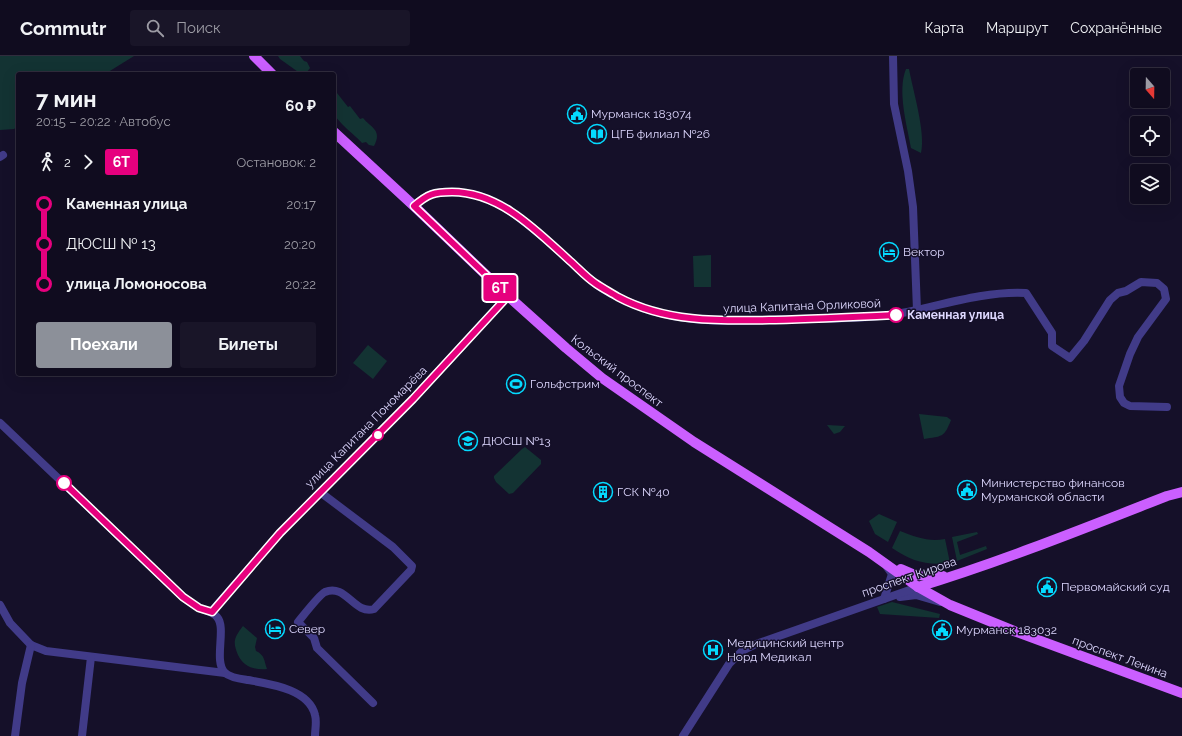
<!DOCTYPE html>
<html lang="ru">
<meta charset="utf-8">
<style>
:root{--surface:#100c1f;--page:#191528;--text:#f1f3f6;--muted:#9c9ba4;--line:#302c3d;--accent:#8c9099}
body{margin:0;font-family:Raleway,sans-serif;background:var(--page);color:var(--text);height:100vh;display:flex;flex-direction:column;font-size:15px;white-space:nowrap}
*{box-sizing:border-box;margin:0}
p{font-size:13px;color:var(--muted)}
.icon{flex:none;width:22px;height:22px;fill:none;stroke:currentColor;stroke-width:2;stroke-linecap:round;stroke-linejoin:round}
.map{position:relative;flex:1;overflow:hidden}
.side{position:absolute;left:16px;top:16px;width:320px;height:304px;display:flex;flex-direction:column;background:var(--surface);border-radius:4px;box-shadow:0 4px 16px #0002,0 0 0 1px var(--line)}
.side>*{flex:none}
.badge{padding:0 8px;border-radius:3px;font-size:14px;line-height:26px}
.needle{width:26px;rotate:160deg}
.fabs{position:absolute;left:1130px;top:12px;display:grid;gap:8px}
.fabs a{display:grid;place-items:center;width:40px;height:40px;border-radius:4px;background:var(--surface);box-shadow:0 4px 16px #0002,0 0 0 1px var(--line);font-size:20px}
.map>.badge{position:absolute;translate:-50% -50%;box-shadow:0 0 0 2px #fff}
.legs{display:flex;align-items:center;gap:6px;height:44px;padding:0 20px;font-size:13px}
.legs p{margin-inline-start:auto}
.headline{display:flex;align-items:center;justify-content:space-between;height:68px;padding:0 20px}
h1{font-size:22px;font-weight:700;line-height:30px}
.primary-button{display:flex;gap:8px;margin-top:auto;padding:8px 20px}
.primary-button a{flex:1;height:46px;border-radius:4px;background:var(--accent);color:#fff;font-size:16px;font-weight:700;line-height:46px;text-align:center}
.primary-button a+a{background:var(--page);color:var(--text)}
ul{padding:0 20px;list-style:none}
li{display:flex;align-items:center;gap:14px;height:40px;font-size:15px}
li i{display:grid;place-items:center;width:6px;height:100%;margin:0 5px;background:currentColor}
li i::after{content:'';width:10px;height:10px;margin:-5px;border:3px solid;border-radius:50%;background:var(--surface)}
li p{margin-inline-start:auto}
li:first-child i{background:linear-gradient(#0000 50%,currentColor 0)}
li:last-child i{background:linear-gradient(currentColor 50%,#0000 0)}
header{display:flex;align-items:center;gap:24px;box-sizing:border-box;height:56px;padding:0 20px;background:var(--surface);border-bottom:1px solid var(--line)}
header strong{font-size:19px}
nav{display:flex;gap:22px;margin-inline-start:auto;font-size:14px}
.search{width:280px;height:36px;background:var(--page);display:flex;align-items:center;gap:10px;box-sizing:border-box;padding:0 14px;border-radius:4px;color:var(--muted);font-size:15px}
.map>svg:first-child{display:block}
.green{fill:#133333}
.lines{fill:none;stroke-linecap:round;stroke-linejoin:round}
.minor{stroke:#413b88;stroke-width:8}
.major{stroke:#cb5fff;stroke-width:10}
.line-1-casing{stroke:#fff;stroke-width:9}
.line-1{stroke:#e6007e;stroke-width:6}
.stop-1-dot{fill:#fff;stroke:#e6007e;stroke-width:2}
.labels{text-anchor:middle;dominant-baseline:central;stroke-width:3;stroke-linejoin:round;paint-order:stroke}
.poi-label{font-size:12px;fill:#ded8ff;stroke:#151029;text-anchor:start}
.street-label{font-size:12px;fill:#ded8ff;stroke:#151029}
.stop-label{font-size:12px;font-weight:bold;fill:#ded8ff;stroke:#151029;text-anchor:start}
</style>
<header>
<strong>Commutr</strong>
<div class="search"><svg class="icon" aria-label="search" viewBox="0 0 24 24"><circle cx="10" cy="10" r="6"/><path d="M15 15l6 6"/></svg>Поиск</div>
<nav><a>Карта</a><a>Маршрут</a><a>Сохранённые</a></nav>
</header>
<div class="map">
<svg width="1182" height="680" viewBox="0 0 1182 680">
<rect width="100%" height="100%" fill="#151029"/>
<g class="green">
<polygon points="0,0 134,0 105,18 18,18 18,70 14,73 0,74"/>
<polygon points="278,0 300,0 304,5 307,6 310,12 307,16 301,18 280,3"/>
<path d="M906 13H909C913 35 926 77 921 97L911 92C907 69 897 35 906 13Z"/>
<path d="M337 37 348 51 350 50 360 63 363 62C370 71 383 74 374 90L369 89 366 86 362 87C356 80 336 65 334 57 333 52 334 44 334 38L337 40Z"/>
<polygon points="711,199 711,231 694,231 693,200"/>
<polygon points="368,289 387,305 373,323 353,307"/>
<path d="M919 358 947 361 951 364C944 382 942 380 924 383Z"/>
<polygon points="827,369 845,370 840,376 834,378"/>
<polygon points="525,391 541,404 541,408 513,437 509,438 496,426 494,422 494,420 522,393"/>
<polygon points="879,458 897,466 888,486 875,478 869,465"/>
<path d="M900 475C916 481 928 486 945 483L950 507C926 510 912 505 892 492Z"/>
<polygon points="977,476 978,478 957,486 960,499 986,490 987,493 957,505 952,481"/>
<polygon points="892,546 940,558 939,562 880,558 877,551"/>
<path d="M243 570 257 582 255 591 256 595C265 599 264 605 267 613 254 614 244 611 238 599 236 594 234 589 235 584 236 579 240 574 243 570Z"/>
</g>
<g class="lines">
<g class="minor">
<polyline points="0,101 3,99"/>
<path d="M414 150C428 137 435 136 453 136 490 136 517 159 544 182"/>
<path d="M550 187C565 200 578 213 593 226 607 237 630 247 646 253 695 270 749 264 800 263 839 262 879 263 917 254L913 151 908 115 894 48 893 0"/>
<path d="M917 254C952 246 990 235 1026 237L1052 277V290L1070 302 1084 285 1110 244 1118 237 1126 235 1141 226 1157 227 1164 233 1166 243 1138 281 1130 298 1119 330 1120 341 1124 347 1130 350 1167 351"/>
<path d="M0 367 183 541C188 544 193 549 198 551 205 555 212 555 217 561 227 572 213 605 225 617 231 622 241 623 248 624 270 628 309 633 315 659 317 666 315 673 315 680"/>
<path d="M320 436 393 491 412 510 411 514 374 553C354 559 346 527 325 536 319 539 303 560 298 566L314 582 317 592 373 647"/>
<polyline points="900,541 916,539 940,546"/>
<polyline points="884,543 892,518 887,511"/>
<polyline points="0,549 10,567 31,589 46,595 225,617"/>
<polyline points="211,556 280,477 413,343 508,240"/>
<polyline points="15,680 22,627 31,589"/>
<polyline points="82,680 91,601"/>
<polyline points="683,680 729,608 742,595 756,588 918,531"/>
</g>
<g class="major">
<polyline points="254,0 272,18"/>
<polyline points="334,76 414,150 508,240 566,292 602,322 694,386 869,496 918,531 950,549 1014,575 1182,637"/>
<polyline points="901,513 915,519 943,520"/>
<path d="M918 531C1003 505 1085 472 1167 440L1182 436"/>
</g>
</g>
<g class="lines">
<g class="line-1-casing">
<path id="line-1" d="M64 427 183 541 199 552 212 556 280 477 413 343 508 240 414 150C428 138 434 136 452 136 500 136 537 175 570 205 578 212 586 221 595 227 602 232 610 236 618 241 667 267 721 265 775 264 816 263 856 261 896 259"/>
</g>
<use href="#line-1" class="line-1"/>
</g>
<defs>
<g id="civic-ring" transform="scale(1)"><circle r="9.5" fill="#151029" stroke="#04daff" stroke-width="1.5"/><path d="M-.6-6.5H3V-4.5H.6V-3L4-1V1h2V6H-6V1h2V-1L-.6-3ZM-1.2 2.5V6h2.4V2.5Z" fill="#04daff"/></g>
<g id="library-ring" transform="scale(1)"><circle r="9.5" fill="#151029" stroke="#04daff" stroke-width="1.5"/><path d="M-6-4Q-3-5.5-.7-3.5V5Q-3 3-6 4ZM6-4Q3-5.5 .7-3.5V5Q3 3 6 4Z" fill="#04daff"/></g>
<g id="hotel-ring" transform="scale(1)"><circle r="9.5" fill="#151029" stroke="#04daff" stroke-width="1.5"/><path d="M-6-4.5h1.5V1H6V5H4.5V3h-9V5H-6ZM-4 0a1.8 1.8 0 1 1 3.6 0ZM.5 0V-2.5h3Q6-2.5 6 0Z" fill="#04daff"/></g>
<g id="stadium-ring" transform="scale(1)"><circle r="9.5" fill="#151029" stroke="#04daff" stroke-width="1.5"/><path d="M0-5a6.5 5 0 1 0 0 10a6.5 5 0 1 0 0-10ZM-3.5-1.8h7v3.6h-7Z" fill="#04daff"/></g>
<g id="school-ring" transform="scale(1)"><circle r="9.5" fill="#151029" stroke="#04daff" stroke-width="1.5"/><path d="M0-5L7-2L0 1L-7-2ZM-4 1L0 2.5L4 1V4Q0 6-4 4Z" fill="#04daff"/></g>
<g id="building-ring" transform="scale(1)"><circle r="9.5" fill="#151029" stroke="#04daff" stroke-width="1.5"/><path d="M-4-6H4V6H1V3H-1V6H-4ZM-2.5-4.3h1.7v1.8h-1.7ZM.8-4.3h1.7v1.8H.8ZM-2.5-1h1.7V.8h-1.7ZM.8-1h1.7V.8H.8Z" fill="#04daff"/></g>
<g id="hospital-ring" transform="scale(1)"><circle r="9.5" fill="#151029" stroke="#04daff" stroke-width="1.5"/><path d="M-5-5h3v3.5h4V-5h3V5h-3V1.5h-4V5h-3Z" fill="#04daff"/></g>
</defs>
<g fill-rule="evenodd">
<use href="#civic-ring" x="577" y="58"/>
<use href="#library-ring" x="597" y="78"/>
<use href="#hotel-ring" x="889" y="196"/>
<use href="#stadium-ring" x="516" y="328"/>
<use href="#school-ring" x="468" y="385"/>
<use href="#civic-ring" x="967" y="434"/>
<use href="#building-ring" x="603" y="436"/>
<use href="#civic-ring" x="1047" y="531"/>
<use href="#hotel-ring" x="275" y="573"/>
<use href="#civic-ring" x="942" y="574"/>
<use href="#hospital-ring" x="713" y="594"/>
</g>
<g class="stop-1-dot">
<circle cx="896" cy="259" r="7"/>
<circle cx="378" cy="379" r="5"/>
<circle cx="64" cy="427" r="7"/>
</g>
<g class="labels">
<g class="poi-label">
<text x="591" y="58">Мурманск 183074</text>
<text x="611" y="78">ЦГБ филиал №26</text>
<text x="903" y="196">Вектор</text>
<text x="530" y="328">Гольфстрим</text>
<text x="482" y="385">ДЮСШ №13</text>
<text x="981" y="427">Министерство финансов<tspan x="981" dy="14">Мурманской области</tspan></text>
<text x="617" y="436">ГСК №40</text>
<text x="1061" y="531">Первомайский суд</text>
<text x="289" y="573">Север</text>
<text x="956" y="574">Мурманск 183032</text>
<text x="727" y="587">Медицинский центр<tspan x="727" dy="14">Норд Медикал</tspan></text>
</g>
<g class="street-label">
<text transform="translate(802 250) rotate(-2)">улица Капитана Орликовой</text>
<text transform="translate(617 315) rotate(37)">Кольский проспект</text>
<text transform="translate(366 371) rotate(-45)">улица Капитана Пономарёва</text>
<text transform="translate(909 521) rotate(-19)">проспект Кирова</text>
<text transform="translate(1120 601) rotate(20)">проспект Ленина</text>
</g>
<g class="stop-label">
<text x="907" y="259">Каменная улица</text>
</g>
</g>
</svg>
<div class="fabs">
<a><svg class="needle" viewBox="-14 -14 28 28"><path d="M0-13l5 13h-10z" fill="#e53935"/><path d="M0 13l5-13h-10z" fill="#9c9ba4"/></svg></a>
<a><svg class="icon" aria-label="locate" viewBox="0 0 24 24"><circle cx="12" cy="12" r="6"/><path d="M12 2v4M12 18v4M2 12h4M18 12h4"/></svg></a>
<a><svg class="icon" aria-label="layers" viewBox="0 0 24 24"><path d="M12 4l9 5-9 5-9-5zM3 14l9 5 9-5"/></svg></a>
</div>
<b class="badge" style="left:500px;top:232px;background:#e6007e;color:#fff">6Т</b>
<section class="side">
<div class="headline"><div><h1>7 мин</h1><p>20:15 – 20:22 · Автобус</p></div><b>60 ₽</b></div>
<div class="legs"><svg class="icon" aria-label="walk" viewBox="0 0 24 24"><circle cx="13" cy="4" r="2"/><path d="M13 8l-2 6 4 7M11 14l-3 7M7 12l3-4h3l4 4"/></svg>2<svg class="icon" aria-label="forward" viewBox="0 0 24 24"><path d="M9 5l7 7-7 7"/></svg><b class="badge" style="background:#e6007e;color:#fff">6Т</b><p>Остановок: 2</p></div>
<ul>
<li><i style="color:#e6007e"></i><b>Каменная улица</b><p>20:17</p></li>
<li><i style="color:#e6007e"></i><span>ДЮСШ № 13</span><p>20:20</p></li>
<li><i style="color:#e6007e"></i><b>улица Ломоносова</b><p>20:22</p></li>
</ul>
<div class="primary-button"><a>Поехали</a><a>Билеты</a></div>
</section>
</div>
